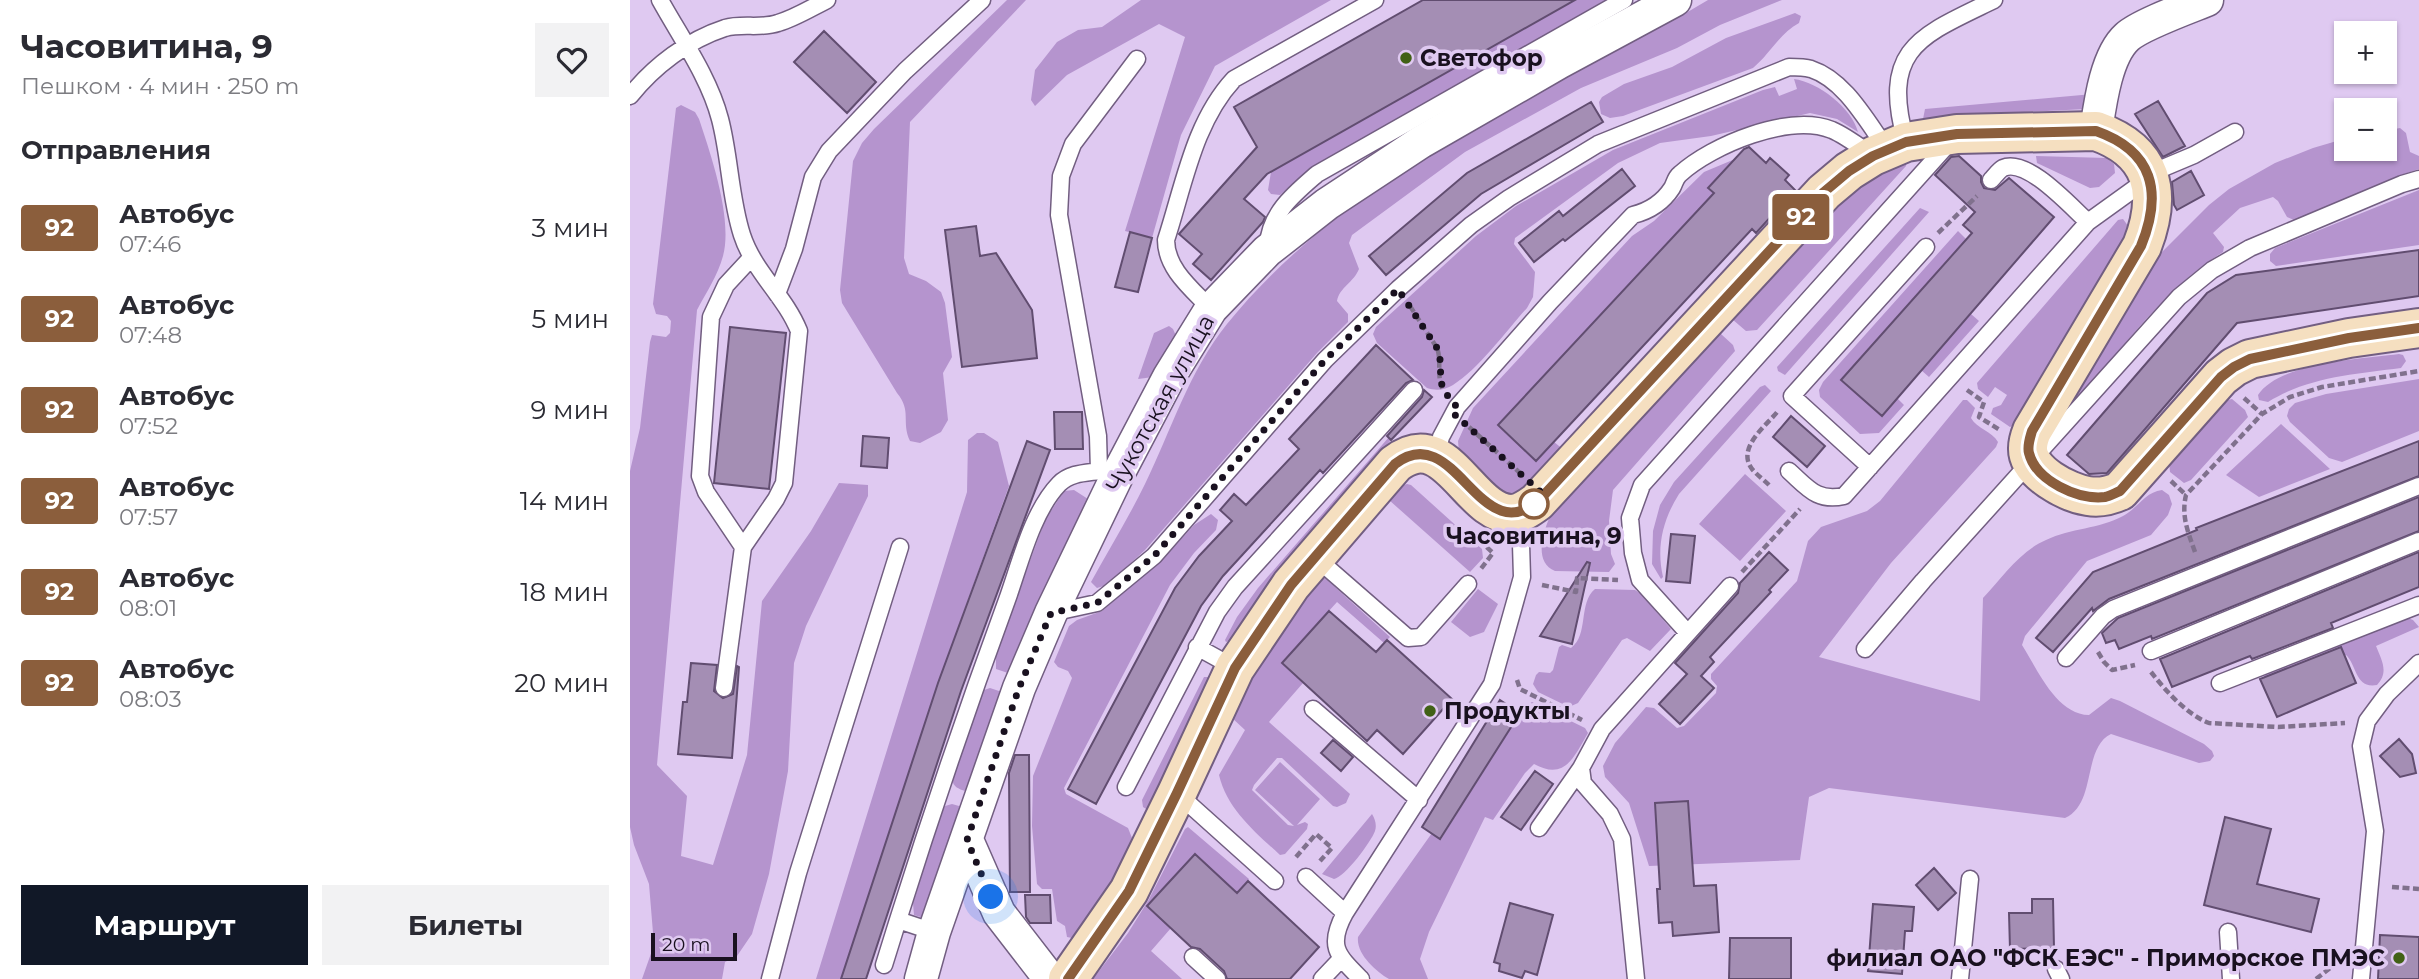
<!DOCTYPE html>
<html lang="ru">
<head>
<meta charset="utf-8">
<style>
	:root { --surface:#fff; --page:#f2f2f3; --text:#2b2b33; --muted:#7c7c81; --accent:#111827 }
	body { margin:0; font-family:Montserrat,sans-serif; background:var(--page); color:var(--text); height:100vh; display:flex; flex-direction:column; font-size:26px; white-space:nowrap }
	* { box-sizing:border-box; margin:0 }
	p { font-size:23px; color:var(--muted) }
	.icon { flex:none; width:38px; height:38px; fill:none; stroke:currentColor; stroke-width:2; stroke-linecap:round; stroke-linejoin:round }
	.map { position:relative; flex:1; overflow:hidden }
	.panel { display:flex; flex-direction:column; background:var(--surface); width:630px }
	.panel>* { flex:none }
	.badge { padding:0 14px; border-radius:5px; font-size:24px; line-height:46px }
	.controls { position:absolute; left:1704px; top:21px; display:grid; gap:14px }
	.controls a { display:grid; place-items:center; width:63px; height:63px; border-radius:0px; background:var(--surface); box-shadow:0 2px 5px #0004; font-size:35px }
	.scale { position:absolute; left:21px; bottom:18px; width:86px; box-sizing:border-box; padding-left:7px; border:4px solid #19111f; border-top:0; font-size:19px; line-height:24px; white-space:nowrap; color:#19111f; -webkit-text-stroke:5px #dfc9f1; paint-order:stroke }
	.you { position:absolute; width:35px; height:35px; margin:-18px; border:5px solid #fff; border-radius:50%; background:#1a73e8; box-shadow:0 0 0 10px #1a73e833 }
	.map>.badge { position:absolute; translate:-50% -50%; box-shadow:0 0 0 4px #fff }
	h2 { padding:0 21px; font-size:26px; line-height:63px }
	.round { display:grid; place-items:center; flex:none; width:74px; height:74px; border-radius:0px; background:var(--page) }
	.overview { display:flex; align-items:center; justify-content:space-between; height:119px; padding:0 21px }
	h1 { font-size:33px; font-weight:700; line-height:52px }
	.primary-button { display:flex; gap:14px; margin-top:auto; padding:14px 21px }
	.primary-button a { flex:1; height:80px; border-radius:0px; background:var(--accent); color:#fff; font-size:28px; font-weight:700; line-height:80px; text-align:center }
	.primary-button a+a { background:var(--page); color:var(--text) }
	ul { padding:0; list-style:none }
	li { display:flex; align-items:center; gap:21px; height:91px; padding:0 21px }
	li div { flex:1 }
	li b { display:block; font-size:26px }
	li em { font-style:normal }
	li .badge { min-width:77px; font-weight:700; text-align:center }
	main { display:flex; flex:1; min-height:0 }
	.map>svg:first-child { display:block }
	.green { fill:#b594ce }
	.building { fill:#a48eb4; stroke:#614d70; stroke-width:2 }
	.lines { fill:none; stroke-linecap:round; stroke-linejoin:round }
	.lane-casing { stroke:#725e81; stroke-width:19 }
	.street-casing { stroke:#725e81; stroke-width:35 }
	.secondary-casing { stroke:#725e81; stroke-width:42 }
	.path { stroke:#80718d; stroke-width:4.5; stroke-dasharray:7 3.5; stroke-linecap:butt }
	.lane { stroke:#fff; stroke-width:16 }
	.street { stroke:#fff; stroke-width:32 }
	.secondary { stroke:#f5dfc0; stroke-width:38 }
	.line-casing { stroke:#fff; stroke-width:16 }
	.line { stroke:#8b5e3c; stroke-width:10 }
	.walk { stroke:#19111f; stroke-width:7; stroke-dasharray:0 12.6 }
	.poi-dot { fill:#416116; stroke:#dfc9f1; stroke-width:2.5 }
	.stop-dot { fill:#fff; stroke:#8b5e3c; stroke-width:3.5 }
	.labels { text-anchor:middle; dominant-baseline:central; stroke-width:7; stroke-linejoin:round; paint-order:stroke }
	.poi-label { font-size:23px; font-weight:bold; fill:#19111f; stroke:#dfc9f1; text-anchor:start }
	.street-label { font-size:23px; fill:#19111f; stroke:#dfc9f1 }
	.stop-label { font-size:23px; font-weight:bold; fill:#19111f; stroke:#dfc9f1 }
</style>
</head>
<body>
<main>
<section class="panel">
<div class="overview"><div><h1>Часовитина, 9</h1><p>Пешком · 4 мин · 250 m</p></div><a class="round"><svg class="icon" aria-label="heart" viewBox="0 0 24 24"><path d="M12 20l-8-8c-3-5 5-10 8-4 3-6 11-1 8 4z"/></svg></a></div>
<h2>Отправления</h2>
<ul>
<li><span class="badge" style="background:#8b5e3c;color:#fff">92</span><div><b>Автобус</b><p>07:46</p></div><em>3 мин</em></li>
<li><span class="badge" style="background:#8b5e3c;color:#fff">92</span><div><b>Автобус</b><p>07:48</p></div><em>5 мин</em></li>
<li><span class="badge" style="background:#8b5e3c;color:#fff">92</span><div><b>Автобус</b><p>07:52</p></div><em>9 мин</em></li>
<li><span class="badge" style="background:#8b5e3c;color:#fff">92</span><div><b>Автобус</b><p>07:57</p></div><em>14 мин</em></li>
<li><span class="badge" style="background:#8b5e3c;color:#fff">92</span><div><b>Автобус</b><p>08:01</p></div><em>18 мин</em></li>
<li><span class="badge" style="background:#8b5e3c;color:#fff">92</span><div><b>Автобус</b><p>08:03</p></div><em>20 мин</em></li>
</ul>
<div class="primary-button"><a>Маршрут</a><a>Билеты</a></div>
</section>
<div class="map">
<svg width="1789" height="979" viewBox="0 0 1789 979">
	<rect width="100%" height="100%" fill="#dfc9f1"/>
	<!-- green -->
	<path class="green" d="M377,0H396L280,122L274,258L279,274L296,281L311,292L315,303L322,357L313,373L318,420L311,432L290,443L280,441C271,422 282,411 267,393L212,303L210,290L223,161L232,143L244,129Z
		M511,0H701L585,66L551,135L522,238L495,231L555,37L529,24L437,75L405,106L401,100L405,70L427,42L448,30L472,27Z
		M945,0H977L682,167L650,195L641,194L638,190L641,172Z
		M1078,0H1152L1090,25L1047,48L951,88L835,152L722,235L719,243L729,269C724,282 709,288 707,301L718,314V322L687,353L515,550L477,585L467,588L461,582C479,549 499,517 515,484C541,431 559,371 597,324C685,215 812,143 932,77C980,50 1031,29 1078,0Z
		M1165,13L1171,16L1169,23C1149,34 1140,54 1123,68L993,116L980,118L971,114L969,102L972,97L994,84L1042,67L1096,38Z
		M1164,79C1188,82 1222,108 1228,132L1207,119L1180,113L1081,136L1030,143L988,163L885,238L884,244L905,272L903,297L897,308C877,330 848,370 823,385C815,390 806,391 797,388L747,343L743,334L746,327L846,236L886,206L983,150L1133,90L1145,87L1149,96L1167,89Z
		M1463,94L1456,109L1334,115L1296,121L1293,119L1295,109Z
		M51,105L65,112L69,119C81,155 103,219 93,256C88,275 76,293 67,310L27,765L57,796L51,856L83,865L117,755L132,601L181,531L209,483L238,485V496L176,626L164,663L158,771L139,874L122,934L107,956L95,962L92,979H12L24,945L19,884L4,845L0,827V471L10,428L20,342L22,335L36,337L40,333L41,321L37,316L26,314L23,304L46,108Z
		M1770,128L1776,133L1780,152L1789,156V169L1768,176L1664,220L1657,217L1648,201L1643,197L1610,208L1583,233L1594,247L1593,252C1537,286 1493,348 1449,397L1445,398L1443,394L1522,262L1579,205L1599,189L1645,163L1683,148L1717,138V149H1755V131Z
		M1406,156L1477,158L1484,164L1485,173L1469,187L1460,188L1407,163Z
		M1277,158L1276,166L1127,330L1116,331L1102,319L1104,311L1203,202Z
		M1105,159L1078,188L1087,196L1076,201L868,425L906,461L924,442L934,450C923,462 896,495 879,494C867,494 839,462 829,453L828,441L843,408L1002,236L1024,221L1074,172Z
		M1789,190V245L1646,266L1640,261V254L1645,248Z
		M1290,208L1299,212L1155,375L1148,371L1147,367Z
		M1493,219L1501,230L1386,424L1380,427L1361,414L1363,408L1371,405L1377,395L1365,387L1358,397L1348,389L1347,383L1488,220Z
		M1328,231L1336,239L1211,380L1267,398L1274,405L1249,433L1230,434L1190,397L1189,390L1193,382Z
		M1341,314L1349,321L1299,377L1291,370Z
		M539,326L543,329L547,338L523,377L508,379L524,333Z
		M1083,334H1091L1103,345L1105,351L983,490L979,521L981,554L985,564L979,572L925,571C902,561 914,529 922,512Z
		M1769,354L1773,355L1776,361L1771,368C1725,374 1678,377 1638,402L1629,400L1628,395C1649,362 1733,359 1769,354Z
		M1789,379V431L1712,462L1699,458L1660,422L1657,416L1659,409L1665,403L1696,394Z
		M1135,385L1141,391L1049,494C1033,519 1026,547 1033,577L1031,579L1022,564L1023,531L1030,505L1044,482L1130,387Z
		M1602,399L1615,410L1618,417L1561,480L1554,483L1540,472L1539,462L1594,401Z
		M1333,400H1337L1345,408L1341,418C1347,429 1362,431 1368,442L1366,447L1261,563L1189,657L1350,701L1353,598C1372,578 1390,551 1416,540C1441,528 1469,529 1493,516C1508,508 1515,492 1532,490L1539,495L1542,504L1538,515L1521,535L1457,561L1395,636L1392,645C1408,670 1426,714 1459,715L1481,698L1490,701L1574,744L1582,751L1584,756L1580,761L1569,763L1481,734C1452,748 1467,804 1435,818L1199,788L1179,797L1170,860L1019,866L999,803L975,777L973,766L985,743L1016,707L1024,708L1047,728L1054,726L1086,693L1087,686L1081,679V674L1167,581L1178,541L1191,527L1237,511L1250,501Z
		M1651,424L1700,469L1629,497L1596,475Z
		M347,433H354L368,442L379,486L308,683L211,979H186L337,492L338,440Z
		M759,437L761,440L645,575L601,640L596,642L595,640L607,617L628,588Z
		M1115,474L1156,511L1110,561L1069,524Z
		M777,484L781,485L852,549L853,558L840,572L759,500L771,486Z
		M444,490L458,499L461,506L381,674L366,669V653L415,520L434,491Z
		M581,514L588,520L586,530L564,553L540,585L434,788L436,794L498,828L502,838C491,862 464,924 442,938L437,937L435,926L427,921L422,889H412L407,884L402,826L403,776L442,678L438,671L428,667L424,662L439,626L447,620L472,611L534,558L564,525Z
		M695,578L760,637L754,643L707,602L652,663L673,683L639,722L720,794L716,803L707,807L703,806L652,758H647L624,785L622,790L658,825L664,826L625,790L650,762L690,799L667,825L675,822L678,824L677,829L655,854L650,855C625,832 597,809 589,775L615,730L601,717C622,670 654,616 690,579Z
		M848,589L868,604L854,632L840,637L821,622Z
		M965,589L1005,590L1011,594L1041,629L1020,651L997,638L992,640L948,703L939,707L908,692L903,684L906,675L909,672L920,673L923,670L929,647L932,645L941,648C959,635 948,603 965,589Z
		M1778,618L1783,620L1789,627L1746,646C1752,661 1759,672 1747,685C1725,689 1727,665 1716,655L1647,683L1633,679L1636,673Z
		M574,677H578L580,681L521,812L513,807L512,800Z
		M360,688L375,693L339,792C329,789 322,788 322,776L350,696L354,690Z
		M902,702L955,728L958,733C944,757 935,781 904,764L895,773L863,820L855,817L799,932L790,959L798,979H759C746,971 726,954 728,937L802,833L811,839L894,707Z
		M322,804L336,808L294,918L284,915L283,903L311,813L315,806Z
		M742,814C745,819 747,825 745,831C741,842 715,877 704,879L692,874Z
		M558,827L619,879L607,893L565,854L517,906L541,928L521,951L552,979H463L498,933L518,901L555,829Z"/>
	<!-- building -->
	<path class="building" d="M793,0H945L637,174L614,199L635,217L633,222L581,280L563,264L572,254L549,234L627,147L604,107Z
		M194,31L246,82L217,113L164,62Z
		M1528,101L1555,146L1533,157L1505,114Z
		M961,102L973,122L851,194L756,275L739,256L837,173Z
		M1119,147L1136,163L1140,158L1159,175L1155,180L1165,190L1126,233L1122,229L906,461L868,425L1084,193L1078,188L1114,149Z
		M1329,156L1351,176V182L1354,188L1365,190L1379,178L1424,217L1252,416L1211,380L1342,233L1333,225L1345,212L1305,175L1321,157Z
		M992,169L1005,186L935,241L933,239L904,262L889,243L929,211L933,216Z
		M1561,171L1574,195L1547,210L1544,205L1542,182Z
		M346,226L350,256L366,253L402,310L407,358L332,367L315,230Z
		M500,232L522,238L508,292L485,287Z
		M1789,250V296L1607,323L1477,473L1459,474L1437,455L1577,293L1606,275Z
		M100,327L156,333L139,489L84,483Z
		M746,345L783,380L776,383L693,473L690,470L593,576L571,606L466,804L438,789L545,588L569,556L602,521L590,510L604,494L616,505L669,449L659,439Z
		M794,390L802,397L761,440L757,436L792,397Z
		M424,412H452L453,449H425Z
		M1161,416L1195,446L1177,467L1143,437Z
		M233,436L259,438L257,468L231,466Z
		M397,441L420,450L331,691L236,979H211L308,683Z
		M1789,441V476L1479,599L1463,611L1462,608L1423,652L1406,638L1463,572L1567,530L1566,528Z
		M1789,497V531L1522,639L1521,636L1489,649L1485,640L1476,643L1472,633L1488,618Z
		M1041,534L1065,536L1060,583L1036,581Z
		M1139,552L1158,570L1139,590L1141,592L1080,657L1084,662L1071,676L1084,688L1050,724L1029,704L1057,674L1045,663L1108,593L1110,583Z
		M1789,552V587L1701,623L1703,628L1622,659L1620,656L1542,687L1530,659Z
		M957,562L960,563L942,644L910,636Z
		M699,611L746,652L757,640L822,699L773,754L747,730L737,741L652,663Z
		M1711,647L1726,683L1647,717L1630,679Z
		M61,663L87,665L84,691L93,698L103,694L107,666L109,667L102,758L48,754L53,702H57Z
		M870,700L890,713L810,839L792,827Z
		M1769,739L1782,754L1786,773L1770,777L1750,756Z
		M703,740L723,757L711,771L691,753Z
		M385,755H399L400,892H380L379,773Z
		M905,771L923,784L891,830L871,817Z
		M1058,801L1064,886L1086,885L1089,932L1043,936L1042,922L1029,923L1027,889H1030L1025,803Z
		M1595,817L1641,829L1627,884L1689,899L1681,932L1574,905Z
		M565,854L607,893L618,881L689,947L660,979H597L594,971L570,949L561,947L517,906Z
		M1304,868L1326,893L1308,910L1286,885Z
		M395,895H420L421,923H400L396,917Z
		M1402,899H1423L1424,948L1380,949L1379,913H1402Z
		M880,903L923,915L907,975L895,971L892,978L869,971L870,964L864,962Z
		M1243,904L1284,907L1282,931H1275L1272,974L1238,971Z
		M1750,935L1789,937V979H1748Z
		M1100,938H1161V979H1099Z"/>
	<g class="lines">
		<defs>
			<path id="lane" d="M30,0C51,38 79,77 90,119C100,157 100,198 112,235C124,272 155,296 169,331L154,483L146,499L113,547L94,688
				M0,96C24,66 58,40 95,28C112,23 131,29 148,23C165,18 181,8 197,0
				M1276,142C1250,48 1290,36 1364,0
				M1361,180C1364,177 1369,170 1373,168C1397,157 1441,207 1458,222
				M638,245C640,213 664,194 687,174L994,0
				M147,294L164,249L183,177L199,151L275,71L352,0
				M581,309C562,289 536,269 536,240C554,185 564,122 604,79L745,0
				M806,456L811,437L827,407L920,302L1003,215C1019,211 1033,202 1042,188C1045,183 1045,178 1050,174C1082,145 1159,113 1202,130C1216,136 1230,147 1243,156
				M1240,467L1162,396L1296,247
				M1159,471C1178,488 1187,502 1214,496L1458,222L1533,168L1564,155L1605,132
				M113,547L76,492L70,476L81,317L96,285L121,258
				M685,557L778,638L791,637L838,584
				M421,613L467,603L524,556L695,360L768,289L841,225L879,198L968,144L1159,67C1166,67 1174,67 1181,69C1215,80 1237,122 1257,149
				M1057,632L1010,580L1003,553L1000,518L1012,485L1321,141
				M567,647L605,668
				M1235,649L1293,581L1549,297L1582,270L1620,248L1772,184L1789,179
				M1521,651L1789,541
				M1436,658L1473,616L1483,609L1789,486
				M1590,683L1789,605
				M683,709L789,800
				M496,787L587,612L605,587L784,390
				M548,794L645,881
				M909,828L951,768
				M676,877L715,913
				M304,932L268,920C302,812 338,706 377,600C390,564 402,512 429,484C440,473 455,473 469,471L468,436L429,215L431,176L443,144L507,59
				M1598,932L1601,979
				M563,957L587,979
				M254,965L268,920
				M1426,969L1431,979
				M140,979L168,873L270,547
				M692,979L711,959
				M731,979C707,955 697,946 715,913L862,684L892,577L891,544L883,514
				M1006,979L992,839L980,814L953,783L951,768L972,729L1100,586
				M1330,979L1340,879
				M1731,979L1745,831L1731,746L1737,721L1757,694L1789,663"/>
			<path id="street" d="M1466,131C1470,104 1476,56 1497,37C1510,25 1557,8 1577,0
				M337,840L369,913L420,979
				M291,979L304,932L389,688L421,613L487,476L539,377L581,309L637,251L697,204L791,142L930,62L1045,0"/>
			<path id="secondary" d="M438,979L499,891L547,793L605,668L661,585L765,464C817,423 839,516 883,514C892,513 900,507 907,502L1194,192L1219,171L1243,156L1276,142L1327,134L1466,131C1523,151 1533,192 1512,246L1402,431C1400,436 1398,442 1398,448C1397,472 1438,493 1458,496C1470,498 1479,496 1490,491L1591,377L1604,367L1620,359L1719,338L1789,328"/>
		</defs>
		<!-- lane casing -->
		<use href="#lane" class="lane-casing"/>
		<!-- street casing -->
		<use href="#street" class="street-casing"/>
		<!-- secondary casing -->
		<use href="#secondary" class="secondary-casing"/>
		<!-- path -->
		<path class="path" d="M1308,233L1347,196
			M780,306L807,348C812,361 806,376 813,390
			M1337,390L1354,402L1349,417L1370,430
			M1614,398L1632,414
			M839,427L890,473
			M1541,481L1556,495
			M1139,485C1134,480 1127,475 1122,469C1106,448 1136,426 1148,411
			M849,540L863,553L850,570
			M1565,552C1558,532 1551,516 1556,495L1632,414L1660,397L1692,387L1789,371
			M1112,572L1170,509
			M912,585L946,592L947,578L988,580
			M1468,652L1474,662L1482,670L1505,665
			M1521,672C1536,691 1556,714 1579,723L1648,727L1715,723
			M887,680L890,689L952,720
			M666,857L686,834L702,848L690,861
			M1762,887L1789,889
			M1686,979L1708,962"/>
		<!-- lane -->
		<use href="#lane" class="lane"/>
		<!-- street -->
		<use href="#street" class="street"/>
		<!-- secondary -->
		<use href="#secondary" class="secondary"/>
	</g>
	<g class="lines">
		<defs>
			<path id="line" d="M438,979L499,891L547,793L605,668L661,585L765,464C827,416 851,561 914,495L1194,192L1219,171L1243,156L1276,142L1327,134L1466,131C1523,151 1533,192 1511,246L1402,431C1400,438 1397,446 1399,453C1406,481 1448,500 1475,497C1480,496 1485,493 1490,491L1591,377L1604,367L1620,359L1719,338L1789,328"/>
		</defs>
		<!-- line casing -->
		<use href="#line" class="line-casing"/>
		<!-- line -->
		<use href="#line" class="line"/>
		<!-- walk -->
		<path class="walk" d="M361,897L337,840L389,688L421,613L467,603L524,556L695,360L768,289L807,348C817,376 800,378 827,407L823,413L914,495L904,504"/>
	</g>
	<!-- markers -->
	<g class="poi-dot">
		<circle cx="776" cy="58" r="7"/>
		<circle cx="800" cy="711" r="7"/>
		<circle cx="1769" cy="958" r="7"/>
	</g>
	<circle class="stop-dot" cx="904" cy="504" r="14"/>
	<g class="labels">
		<!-- poi labels -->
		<g class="poi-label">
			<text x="790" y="58">Светофор</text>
			<text x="814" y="711">Продукты</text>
			<text x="1755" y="958" text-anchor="end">филиал ОАО "ФСК ЕЭС" - Приморское ПМЭС</text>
		</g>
		<!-- street labels -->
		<g class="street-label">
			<text transform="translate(530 403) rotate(-61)">Чукотская улица</text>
		</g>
		<!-- stop labels -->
		<g class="stop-label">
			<text x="904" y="536">Часовитина, 9</text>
		</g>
	</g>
</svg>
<div class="controls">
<a>+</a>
<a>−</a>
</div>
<div class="scale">20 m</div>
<div class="you" style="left:361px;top:897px"></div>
<b class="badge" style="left:1171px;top:217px;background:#8b5e3c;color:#fff">92</b>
</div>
</main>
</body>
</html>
